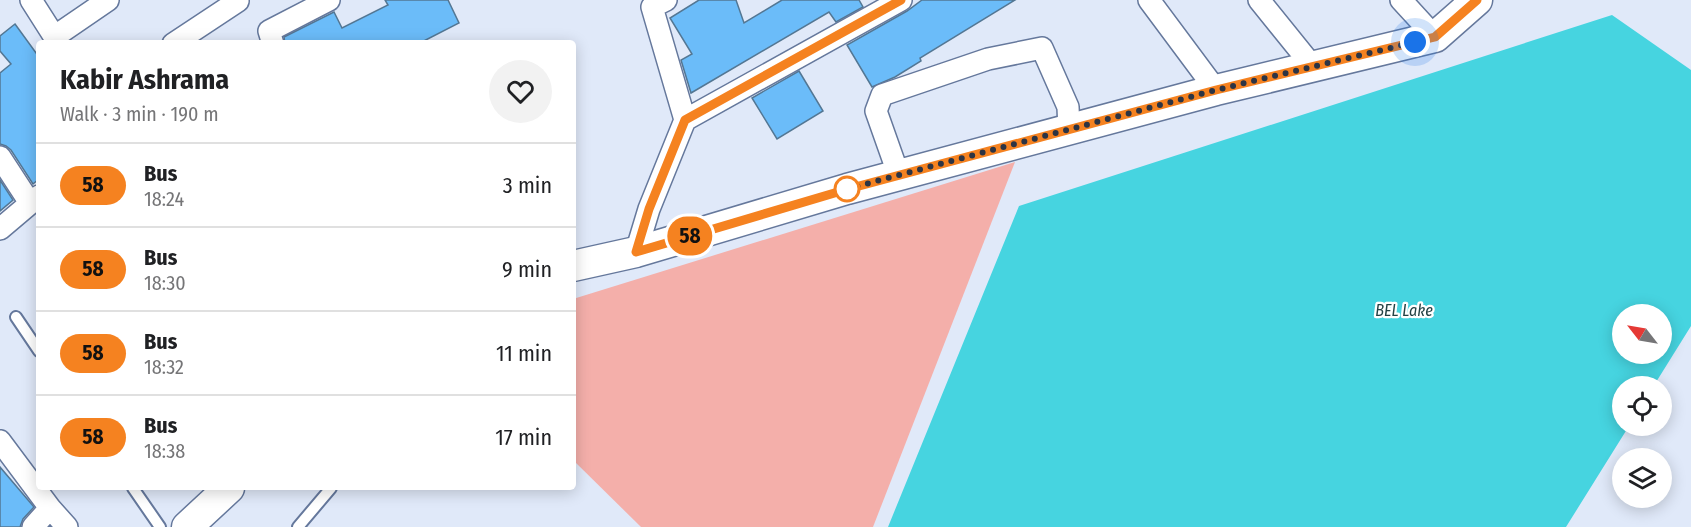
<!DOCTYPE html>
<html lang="en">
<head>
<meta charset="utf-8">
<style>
	:root { --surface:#fff; --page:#f2f2f2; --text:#202124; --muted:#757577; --line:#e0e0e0 }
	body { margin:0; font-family:"Fira Sans Condensed",sans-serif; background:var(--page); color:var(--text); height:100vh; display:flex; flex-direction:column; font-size:22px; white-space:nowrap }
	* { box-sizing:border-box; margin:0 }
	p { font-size:20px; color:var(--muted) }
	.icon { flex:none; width:33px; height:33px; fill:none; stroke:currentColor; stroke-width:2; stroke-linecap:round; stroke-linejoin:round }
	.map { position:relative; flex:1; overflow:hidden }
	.sheet { position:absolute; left:36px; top:40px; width:540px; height:450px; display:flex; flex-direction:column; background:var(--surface); border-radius:6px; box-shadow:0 3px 15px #0003 }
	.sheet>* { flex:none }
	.badge { padding:0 12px; border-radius:20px; font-size:21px; line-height:39px }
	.needle { width:39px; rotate:301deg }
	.fabs { position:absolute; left:1612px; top:304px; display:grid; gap:12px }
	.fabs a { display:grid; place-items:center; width:60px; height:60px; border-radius:50%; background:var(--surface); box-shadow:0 3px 15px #0003; font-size:30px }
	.you { position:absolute; width:30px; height:30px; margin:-15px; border:4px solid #fff; border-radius:50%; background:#1a73e8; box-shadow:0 0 0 9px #1a73e833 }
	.map>.badge { position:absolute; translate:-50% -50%; box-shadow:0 0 0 3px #fff }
	.round { display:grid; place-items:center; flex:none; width:63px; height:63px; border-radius:32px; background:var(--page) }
	.overview { display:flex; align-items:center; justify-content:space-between; height:102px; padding:0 24px }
	h1 { font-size:28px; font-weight:700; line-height:45px }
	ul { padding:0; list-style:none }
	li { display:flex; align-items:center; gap:18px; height:84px; padding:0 24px; border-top:2px solid var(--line) }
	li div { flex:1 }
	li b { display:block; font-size:22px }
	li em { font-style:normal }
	li .badge { min-width:66px; font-weight:700; text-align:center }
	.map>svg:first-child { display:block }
	.green { fill:#f4afaa }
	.water { fill:#46d4e0; fill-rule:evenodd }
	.building { fill:#6bbcf9; stroke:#537794; stroke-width:1.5 }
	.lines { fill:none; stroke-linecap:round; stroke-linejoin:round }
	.lane-casing { stroke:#65789c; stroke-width:14 }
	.street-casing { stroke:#65789c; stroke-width:24 }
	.secondary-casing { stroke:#65789c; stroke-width:33 }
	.lane { stroke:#fff; stroke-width:10 }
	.street { stroke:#fff; stroke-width:21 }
	.secondary { stroke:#fff; stroke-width:30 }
	.line-casing { stroke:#fff; stroke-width:14 }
	.line { stroke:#f58220; stroke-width:9 }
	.walk { stroke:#2c3444; stroke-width:6; stroke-dasharray:0 10.8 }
	.stop-dot { fill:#fff; stroke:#f58220; stroke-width:3 }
	.labels { text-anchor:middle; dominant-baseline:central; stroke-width:4.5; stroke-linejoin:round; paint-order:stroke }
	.water-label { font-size:16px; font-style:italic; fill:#234144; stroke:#fff }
</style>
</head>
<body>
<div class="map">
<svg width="1691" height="527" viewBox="0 0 1691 527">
	<rect width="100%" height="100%" fill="#e0e9f9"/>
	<!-- green -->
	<path class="green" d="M1015,162L873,527H641L573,460V299Z"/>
	<!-- water -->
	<path class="water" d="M1612,15L1691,70V326L1653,387H1623V426H1629L1566,527H888L1019,206ZM1623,315H1662V354H1623Z"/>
	<!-- building -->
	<path class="building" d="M385,0H448L459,23L418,44H285L284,37L334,12L342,28L388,5Z
		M699,0H736L744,23L782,0H859L863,7L836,22L829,12L691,93L681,60L692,54L670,18Z
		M922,0H1015L920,58L921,61L895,77L872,87L847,45L907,11Z
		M15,24L39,57V179L33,184L11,150L6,146L0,144V73L11,64L0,51V36Z
		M799,71L823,111L777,139L752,98Z
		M0,180L13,200L0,211Z
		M0,467L34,507L23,519L20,527H0Z"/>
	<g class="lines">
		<defs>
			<path id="lane" d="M16,317L39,351
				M133,488L160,527
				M298,527L331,488"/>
			<path id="street" d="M31,0L59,44
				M1149,0L1216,90
				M1259,0L1314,68
				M1401,0L1435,37
				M54,37L108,0
				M173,44L238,1
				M273,44L269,31L329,0
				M685,120L901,0
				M0,157L30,203
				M899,176L876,111L882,95L988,59L1042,48L1068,107L1069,130
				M0,229L39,196
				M636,252L649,209L685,120L652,7L666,0
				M0,441L50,508L33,527
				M50,508L67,527"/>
			<path id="secondary" d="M573,266L636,252L847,189L1216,90L1435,37L1477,0
				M187,527L229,488"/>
		</defs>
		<!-- lane casing -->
		<use href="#lane" class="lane-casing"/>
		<!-- street casing -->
		<use href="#street" class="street-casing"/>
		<!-- secondary casing -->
		<use href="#secondary" class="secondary-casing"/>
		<!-- lane -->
		<use href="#lane" class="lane"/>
		<!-- street -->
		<use href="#street" class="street"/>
		<!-- secondary -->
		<use href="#secondary" class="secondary"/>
	</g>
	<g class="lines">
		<defs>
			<path id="line" d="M901,0L685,120L649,209L636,252L848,189L1216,90L1435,37L1477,0"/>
		</defs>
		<!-- line casing -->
		<use href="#line" class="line-casing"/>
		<!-- line -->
		<use href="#line" class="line"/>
		<!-- walk -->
		<path class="walk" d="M847,189L1216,90L1415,42"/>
	</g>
	<!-- markers -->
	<circle class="stop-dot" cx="847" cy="189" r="12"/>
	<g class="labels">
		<!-- water labels -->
		<g class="water-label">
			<text x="1404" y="310">BEL Lake</text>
		</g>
	</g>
</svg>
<div class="fabs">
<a><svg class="needle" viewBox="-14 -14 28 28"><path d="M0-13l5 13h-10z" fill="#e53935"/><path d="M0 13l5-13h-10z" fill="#757577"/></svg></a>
<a><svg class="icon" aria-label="locate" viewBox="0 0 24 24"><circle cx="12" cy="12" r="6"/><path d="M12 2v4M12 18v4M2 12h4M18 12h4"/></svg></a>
<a><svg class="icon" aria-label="layers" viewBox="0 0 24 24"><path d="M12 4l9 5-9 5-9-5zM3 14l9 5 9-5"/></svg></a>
</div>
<div class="you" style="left:1415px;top:42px"></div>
<b class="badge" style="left:690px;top:236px;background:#f58220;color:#111">58</b>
<section class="sheet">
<div class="overview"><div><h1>Kabir Ashrama</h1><p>Walk · 3 min · 190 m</p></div><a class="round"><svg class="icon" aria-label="heart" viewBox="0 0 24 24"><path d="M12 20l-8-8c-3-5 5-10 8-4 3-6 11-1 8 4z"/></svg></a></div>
<ul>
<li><span class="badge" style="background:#f58220;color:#111">58</span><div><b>Bus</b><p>18:24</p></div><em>3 min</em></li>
<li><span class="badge" style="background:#f58220;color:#111">58</span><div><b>Bus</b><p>18:30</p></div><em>9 min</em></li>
<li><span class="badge" style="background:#f58220;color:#111">58</span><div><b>Bus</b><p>18:32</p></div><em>11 min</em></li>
<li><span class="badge" style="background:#f58220;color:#111">58</span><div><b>Bus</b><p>18:38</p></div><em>17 min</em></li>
</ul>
</section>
</div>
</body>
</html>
